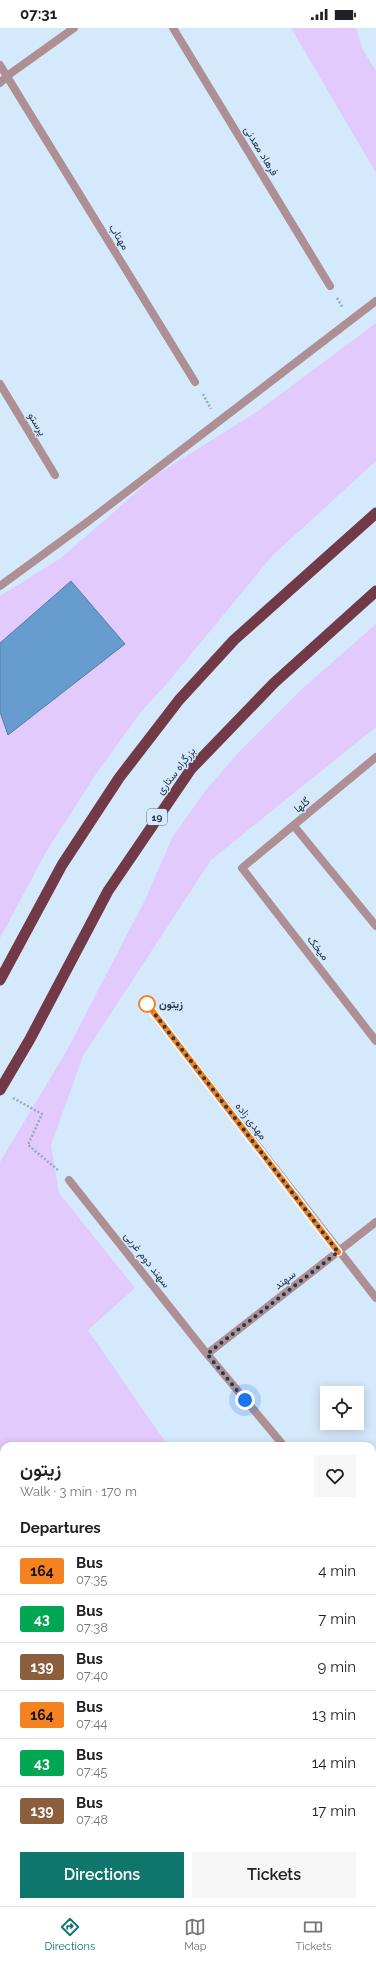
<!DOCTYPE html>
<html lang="en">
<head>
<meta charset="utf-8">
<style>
	:root { --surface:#fff; --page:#f6f6f6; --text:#202124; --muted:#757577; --line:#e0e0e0; --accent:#0f766e }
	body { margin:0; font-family:Raleway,Vazirmatn,sans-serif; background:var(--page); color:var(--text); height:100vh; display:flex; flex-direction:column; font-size:15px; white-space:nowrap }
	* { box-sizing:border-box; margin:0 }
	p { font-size:13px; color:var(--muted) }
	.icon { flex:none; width:22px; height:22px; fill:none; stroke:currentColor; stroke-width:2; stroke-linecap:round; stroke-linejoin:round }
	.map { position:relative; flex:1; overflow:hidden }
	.details { position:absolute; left:0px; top:1414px; width:376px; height:464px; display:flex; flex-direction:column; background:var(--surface); border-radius:12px 12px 0 0; box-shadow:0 2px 10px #0003 }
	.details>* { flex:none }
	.badge { padding:0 8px; border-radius:3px; font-size:14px; line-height:26px }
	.tools { position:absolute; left:320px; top:1358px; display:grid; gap:8px }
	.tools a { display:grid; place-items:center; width:44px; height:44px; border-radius:0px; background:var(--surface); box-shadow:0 2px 10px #0003; font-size:20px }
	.you { position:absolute; width:20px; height:20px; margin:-10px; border:3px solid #fff; border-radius:50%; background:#1a73e8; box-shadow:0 0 0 6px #1a73e833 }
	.map>.badge { position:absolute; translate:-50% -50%; box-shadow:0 0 0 2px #fff }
	h2 { padding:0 20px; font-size:15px; line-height:36px }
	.round { display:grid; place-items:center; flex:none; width:42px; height:42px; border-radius:0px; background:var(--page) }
	.head { display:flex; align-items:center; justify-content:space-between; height:68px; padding:0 20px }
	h1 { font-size:19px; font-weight:600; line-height:30px }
	.primary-button { display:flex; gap:8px; margin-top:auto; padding:8px 20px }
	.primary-button a { flex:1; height:46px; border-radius:0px; background:var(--accent); color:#fff; font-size:16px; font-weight:600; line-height:46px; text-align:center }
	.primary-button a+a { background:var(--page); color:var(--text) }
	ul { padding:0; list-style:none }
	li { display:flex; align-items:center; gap:12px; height:48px; padding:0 20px; border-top:1px solid var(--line) }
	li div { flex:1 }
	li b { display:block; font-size:15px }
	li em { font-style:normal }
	li .badge { min-width:44px; font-weight:700; text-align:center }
	.status { display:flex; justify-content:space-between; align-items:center; height:28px; padding:0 20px; background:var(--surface); direction:ltr }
	.status svg { height:11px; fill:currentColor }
	.tabs { display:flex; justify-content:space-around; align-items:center; height:56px; border-top:1px solid var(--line); background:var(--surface); font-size:11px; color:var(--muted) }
	.tabs a { display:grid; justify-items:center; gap:2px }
	.tabs .selected { color:var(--accent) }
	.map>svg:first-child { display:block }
	.green { fill:#e2cafc }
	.water { fill:#669cce; stroke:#527ea7 }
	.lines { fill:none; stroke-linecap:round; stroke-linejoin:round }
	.path { stroke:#96aabd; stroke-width:2.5; stroke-dasharray:2 2; stroke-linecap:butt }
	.service { stroke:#ae8f94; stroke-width:8 }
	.minor { stroke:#ae8f94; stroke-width:8 }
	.secondary { stroke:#91656d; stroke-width:8 }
	.trunk { stroke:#713a46; stroke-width:11 }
	.line-casing { stroke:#fff; stroke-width:9 }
	.line { stroke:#f58220; stroke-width:6 }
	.walk { stroke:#25394c; stroke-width:4; stroke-dasharray:0 7.2 }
	.stop-dot { fill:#fff; stroke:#f58220; stroke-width:2 }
	.labels { text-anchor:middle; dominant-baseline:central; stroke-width:3; stroke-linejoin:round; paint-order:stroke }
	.shield { fill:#d5e9fc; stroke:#5a6e81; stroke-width:1 }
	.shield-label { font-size:10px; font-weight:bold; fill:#25394c }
	.street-label { font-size:11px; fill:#25394c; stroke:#d5e9fc }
	.stop-label { font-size:11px; font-weight:bold; fill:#25394c; stroke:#d5e9fc; text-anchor:start }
</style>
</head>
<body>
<div class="status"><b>07:31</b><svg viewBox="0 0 49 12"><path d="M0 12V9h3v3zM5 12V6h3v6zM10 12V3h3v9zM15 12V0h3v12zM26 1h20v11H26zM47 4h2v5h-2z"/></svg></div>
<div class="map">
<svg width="376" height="1878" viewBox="0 0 376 1878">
	<rect width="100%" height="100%" fill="#d5e9fc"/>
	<!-- green -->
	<path class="green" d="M291,0H356L363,22L376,43V145Z
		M376,295V433L272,528L168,654L141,684L98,743L46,824L0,910V568L61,530L156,447L258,383Z
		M376,596V699L211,832L83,1028L51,1117L59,1165L135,1260L88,1302L168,1418H4V1453L0,1451V1134L66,1024L145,872L173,808L206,762L240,723L302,661Z"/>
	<!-- water -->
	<path class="water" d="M71,553L125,616L8,707L0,684V615Z"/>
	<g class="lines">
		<!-- path -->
		<path class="path" d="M337,270L343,280
			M203,366L211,381
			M13,1070L42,1086L28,1117L58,1142"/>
		<!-- service -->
		<path class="service" d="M112,1878L115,1874"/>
		<!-- minor -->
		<path class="minor" d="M173,0L330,258
			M0,37L195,354
			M0,55L7,48L74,0
			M0,356L55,447
			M0,558L86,495L376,273
			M376,729L242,840L376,1013
			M294,798L376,898
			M147,976L376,1270
			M69,1152L207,1326L284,1418
			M207,1326L376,1194
			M372,1540L376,1545
			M0,1582H4
			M0,1692L4,1683
			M353,1874L356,1878"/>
		<!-- secondary -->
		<path class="secondary" d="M0,1529L4,1532
			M0,1566L4,1568
			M372,1699L376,1701
			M372,1729L376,1731"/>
		<!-- trunk -->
		<path class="trunk" d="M0,952L62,837L119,750L179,672L234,612L376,485
			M0,1062L30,1011L108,863L191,741L274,655L376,563
			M0,1478L4,1481"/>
	</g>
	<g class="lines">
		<defs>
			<path id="line" d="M147,976L338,1224"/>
		</defs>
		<!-- line casing -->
		<use href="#line" class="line-casing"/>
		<!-- line -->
		<use href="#line" class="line"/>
		<!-- walk -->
		<path class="walk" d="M147,976L338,1224L207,1326L245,1372"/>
	</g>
	<!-- markers -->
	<circle class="stop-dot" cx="147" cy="976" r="8"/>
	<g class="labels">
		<!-- shield labels -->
		<rect class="shield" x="147" y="781" width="20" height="16" rx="3"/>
		<g class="shield-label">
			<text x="157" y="789">19</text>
		</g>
		<!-- street labels -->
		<g class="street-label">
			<text transform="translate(261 123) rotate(59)">فرهاد معدنی</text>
			<text transform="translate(119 209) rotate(58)">مهتاب</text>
			<text transform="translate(37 396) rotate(59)">پرستو</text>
			<text transform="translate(176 743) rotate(-52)">بزرگراه ستاری</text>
			<text transform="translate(302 777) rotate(-40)">گلها</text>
			<text transform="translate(318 920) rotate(52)">میخک</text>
			<text transform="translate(251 1093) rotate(52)">مهدی زاده</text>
			<text transform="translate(147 1232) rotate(52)">سهند دوم غربی</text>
			<text transform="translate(285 1252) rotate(-38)">سهند</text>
		</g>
		<!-- stop labels -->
		<g class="stop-label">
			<text x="159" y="976">زیتون</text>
		</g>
	</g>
</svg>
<div class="tools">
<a><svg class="icon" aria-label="locate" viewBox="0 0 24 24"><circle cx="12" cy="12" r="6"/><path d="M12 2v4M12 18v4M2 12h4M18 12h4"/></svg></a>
</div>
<div class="you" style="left:245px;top:1372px"></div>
<section class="details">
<div class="head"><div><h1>زیتون</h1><p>Walk · 3 min · 170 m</p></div><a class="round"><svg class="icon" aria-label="heart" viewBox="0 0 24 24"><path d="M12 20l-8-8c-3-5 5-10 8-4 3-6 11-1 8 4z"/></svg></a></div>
<h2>Departures</h2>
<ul>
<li><span class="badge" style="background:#f58220;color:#111">164</span><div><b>Bus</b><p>07:35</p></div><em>4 min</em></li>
<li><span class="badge" style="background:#00a651;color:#fff">43</span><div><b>Bus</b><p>07:38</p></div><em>7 min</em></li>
<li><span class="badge" style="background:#8b5e3c;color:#fff">139</span><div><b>Bus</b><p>07:40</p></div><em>9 min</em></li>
<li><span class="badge" style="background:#f58220;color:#111">164</span><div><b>Bus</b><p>07:44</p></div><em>13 min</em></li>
<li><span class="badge" style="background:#00a651;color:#fff">43</span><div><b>Bus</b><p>07:45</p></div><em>14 min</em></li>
<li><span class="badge" style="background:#8b5e3c;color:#fff">139</span><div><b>Bus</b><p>07:48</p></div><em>17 min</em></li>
</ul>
<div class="primary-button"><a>Directions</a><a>Tickets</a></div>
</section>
</div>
<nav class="tabs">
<a class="selected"><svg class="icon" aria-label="directions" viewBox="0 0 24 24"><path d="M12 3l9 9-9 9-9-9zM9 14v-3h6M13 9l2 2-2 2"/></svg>Directions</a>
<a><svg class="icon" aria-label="map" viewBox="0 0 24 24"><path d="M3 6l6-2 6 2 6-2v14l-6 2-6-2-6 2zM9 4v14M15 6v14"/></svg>Map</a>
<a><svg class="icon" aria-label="tickets" viewBox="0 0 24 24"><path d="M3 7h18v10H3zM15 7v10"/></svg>Tickets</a>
</nav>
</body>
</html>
